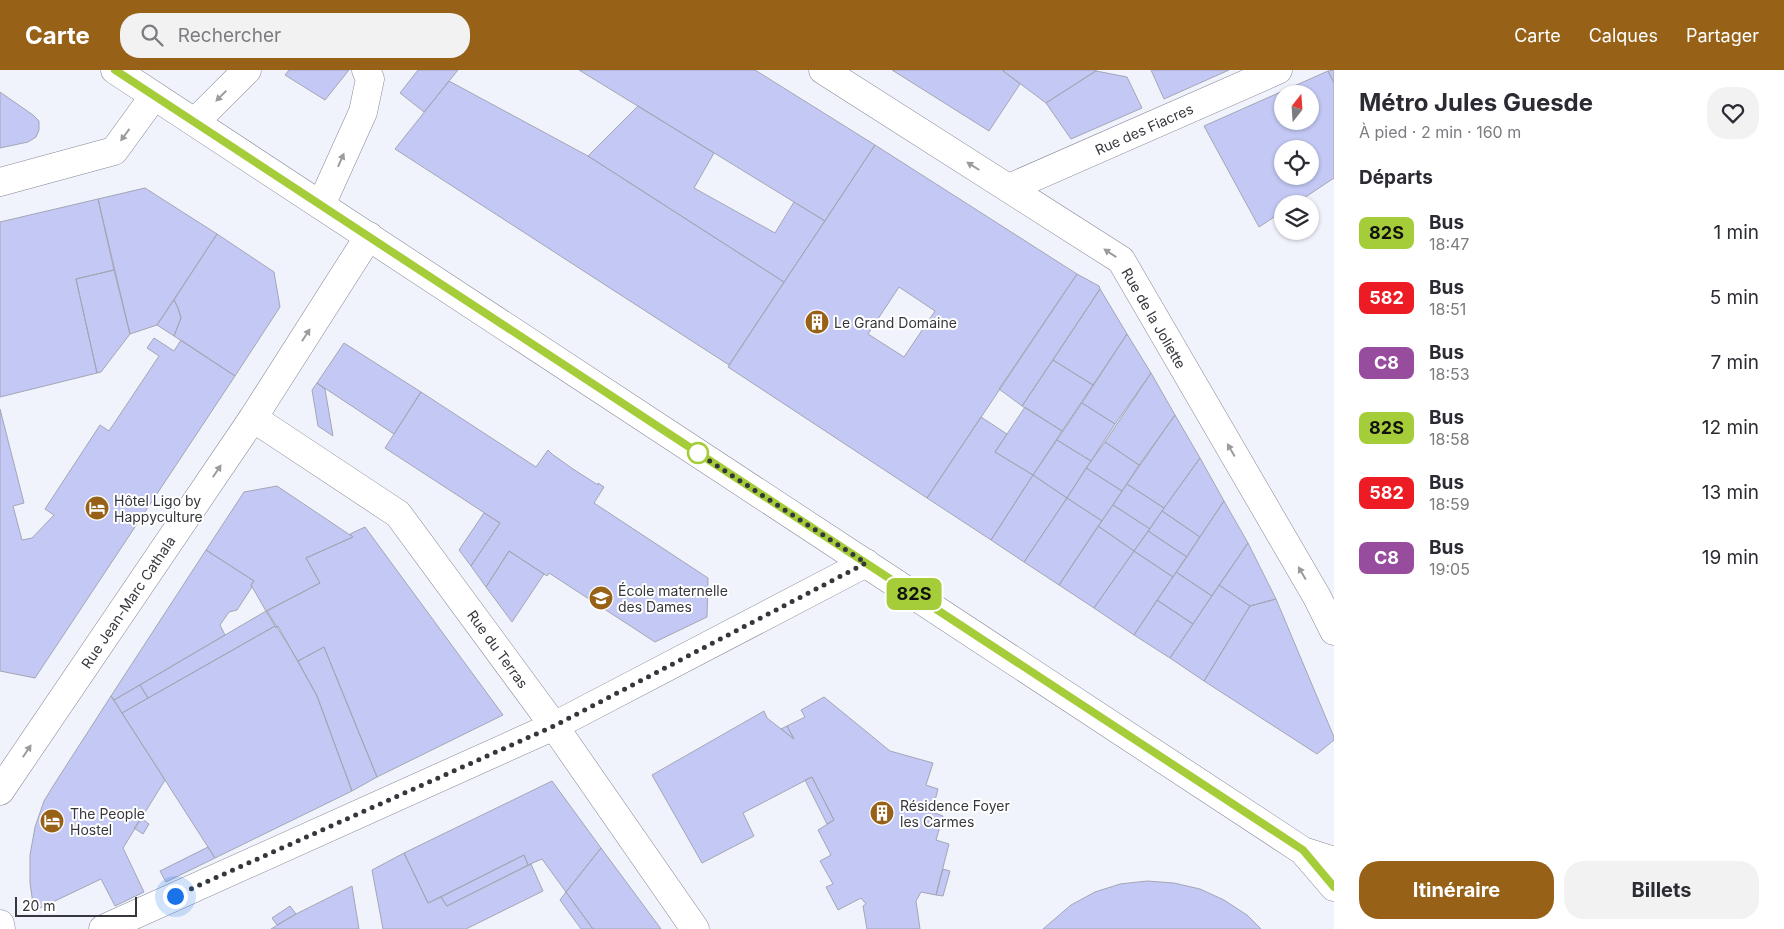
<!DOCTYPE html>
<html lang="fr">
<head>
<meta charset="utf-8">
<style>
	:root { --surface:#fff; --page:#f2f2f3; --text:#2b2b33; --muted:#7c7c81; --accent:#976218 }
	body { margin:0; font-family:Inter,sans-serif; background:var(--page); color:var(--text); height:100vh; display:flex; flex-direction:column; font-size:19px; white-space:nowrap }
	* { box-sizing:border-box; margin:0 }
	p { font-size:16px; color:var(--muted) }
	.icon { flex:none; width:28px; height:28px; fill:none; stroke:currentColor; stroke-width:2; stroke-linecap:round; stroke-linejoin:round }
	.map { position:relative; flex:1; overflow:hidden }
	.drawer { display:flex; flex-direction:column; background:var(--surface); width:450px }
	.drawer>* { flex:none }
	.badge { padding:0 10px; border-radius:8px; font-size:18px; line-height:32px }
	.needle { width:32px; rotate:17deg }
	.tools { position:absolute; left:1274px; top:15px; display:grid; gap:10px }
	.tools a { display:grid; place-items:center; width:45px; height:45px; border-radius:50%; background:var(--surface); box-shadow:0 1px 4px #0004; font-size:25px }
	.scale { position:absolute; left:15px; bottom:12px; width:122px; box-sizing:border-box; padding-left:5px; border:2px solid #36373d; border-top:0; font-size:14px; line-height:18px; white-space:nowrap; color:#36373d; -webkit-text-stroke:4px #fff; paint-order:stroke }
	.you { position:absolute; width:25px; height:25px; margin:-12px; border:4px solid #fff; border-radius:50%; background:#1a73e8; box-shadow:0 0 0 8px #1a73e833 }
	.map>.badge { position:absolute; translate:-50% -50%; box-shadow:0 0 0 2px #fff }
	h2 { padding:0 25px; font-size:19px; line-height:45px }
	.round { display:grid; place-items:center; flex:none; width:52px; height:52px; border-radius:20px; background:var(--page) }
	.overview { display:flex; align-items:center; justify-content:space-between; height:85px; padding:0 25px }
	h1 { font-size:24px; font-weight:700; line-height:38px }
	.button { display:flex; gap:10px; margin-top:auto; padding:10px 25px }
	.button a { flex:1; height:58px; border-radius:20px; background:var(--accent); color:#fff; font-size:20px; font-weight:700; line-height:58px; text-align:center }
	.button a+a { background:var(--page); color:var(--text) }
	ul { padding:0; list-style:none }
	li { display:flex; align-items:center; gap:15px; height:65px; padding:0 25px }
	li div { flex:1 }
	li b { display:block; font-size:19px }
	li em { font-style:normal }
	li .badge { min-width:55px; font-weight:700; text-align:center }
	header { display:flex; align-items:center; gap:30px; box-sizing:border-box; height:70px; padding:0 25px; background:var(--accent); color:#fff }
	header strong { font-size:24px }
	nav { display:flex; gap:28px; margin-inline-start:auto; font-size:18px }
	.search { width:350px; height:45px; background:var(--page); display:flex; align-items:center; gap:12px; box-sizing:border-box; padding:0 18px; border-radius:20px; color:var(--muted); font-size:19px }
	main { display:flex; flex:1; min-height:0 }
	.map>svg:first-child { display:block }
	.building { fill:#c3c8f4; stroke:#a4a6b5; fill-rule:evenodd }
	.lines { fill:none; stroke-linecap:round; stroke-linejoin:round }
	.minor-casing { stroke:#848695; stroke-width:29 }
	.major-casing { stroke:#848695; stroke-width:29 }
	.minor { stroke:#fff; stroke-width:28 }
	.major { stroke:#fff; stroke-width:28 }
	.oneway { fill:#9a9b9e }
	.line-casing { stroke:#fff; stroke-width:11 }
	.line { stroke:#a5cd39; stroke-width:8 }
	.walk { stroke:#36373d; stroke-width:5; stroke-dasharray:0 9 }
	.stop-dot { fill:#fff; stroke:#a5cd39; stroke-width:2.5 }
	.labels { text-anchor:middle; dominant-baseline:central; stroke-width:4; stroke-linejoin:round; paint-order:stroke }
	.street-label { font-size:14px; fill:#36373d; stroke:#fff }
	.poi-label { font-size:14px; fill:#36373d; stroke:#fff; text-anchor:start }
</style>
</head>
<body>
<header>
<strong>Carte</strong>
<div class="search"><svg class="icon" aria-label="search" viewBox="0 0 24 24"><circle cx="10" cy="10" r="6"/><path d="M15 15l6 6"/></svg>Rechercher</div>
<nav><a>Carte</a><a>Calques</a><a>Partager</a></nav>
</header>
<main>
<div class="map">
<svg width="1334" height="859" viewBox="0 0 1334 859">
	<rect width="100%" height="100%" fill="#f1f3fc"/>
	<!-- building -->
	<path class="building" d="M289,0H349L325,30L285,5Z
		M418,0H458L424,42L400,23Z
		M579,0H755L875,75L825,151Z
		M892,0H1002L1020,14L989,61Z
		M1002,0H1097L1046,33Z
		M1151,0H1229L1164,29Z
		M1334,0V13L1328,1Z
		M1096,1L1127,7L1142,38L1071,69L1046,33Z
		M1328,1L1334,13V108L1295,134H1282V142L1259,157L1204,56ZM1282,24H1310V51H1282ZM1282,79H1310V106H1282Z
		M449,11L588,86L784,212L729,295L395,79Z
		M0,22L33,45L39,51V60L36,67L28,72L0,78Z
		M638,36L714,83L694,118L775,163L794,132L825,151L784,212L588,86Z
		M875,75L1077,204L927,428L728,297ZM899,217L935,241L904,287L868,264Z
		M145,118L217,164L157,255L130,264L98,129Z
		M98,129L114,200L76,209L97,303L0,327V152Z
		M217,164L274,202L280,237L235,306L174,266L181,248L178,238L174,230Z
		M114,200L130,264L101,302L97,303L76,209Z
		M1077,204L1099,216L1100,219L1022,336L999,319Z
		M1100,219L1127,264L1093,315L1053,290Z
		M174,230L178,238L181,248L174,266L157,255Z
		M1127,264L1151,303L1115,354L1082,333Z
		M154,268L174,281L181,270L235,306L35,608L0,601V339L24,433L13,436L22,470L32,468L54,445L45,439L100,355L109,361L159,286L147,278Z
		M344,273L421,322L394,364L317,313Z
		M1053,290L1093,315L1062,361L1022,336Z
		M1151,303L1175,345L1139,395L1105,372Z
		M317,313L325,319L333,366L318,356L312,320Z
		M421,322L536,397L548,380L552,384L573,399L598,415V413L604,417L594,433L708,508L707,547L655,572L549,503L547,506L509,481L486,517L471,496L500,453L385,378Z
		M1082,333L1115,354L1091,391L1057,370Z
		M1025,337L1062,361L1033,405L995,382Z
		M1175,345L1200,388L1164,438L1127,414Z
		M981,347L1007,364L995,382L1033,405L991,470L927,428Z
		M1057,370L1091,391L1067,428L1033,405Z
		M1105,372L1139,395L1122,421L1086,398Z
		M1200,388L1224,431L1200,467L1162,441Z
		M1086,398L1122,421L1102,451L1067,428Z
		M1033,405L1067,428L1024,492L991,470Z
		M1127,414L1164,438L1150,459L1113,435Z
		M277,416L353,467L306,488L320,513L266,541L251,515L254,511L206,480L244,422Z
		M1067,428L1102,451L1059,515L1024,492Z
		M1224,431L1248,473L1212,526L1176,502Z
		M1113,435L1150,459L1134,481L1098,456Z
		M1162,441L1200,467L1187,487L1148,461Z
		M484,443L500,453L471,496L459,480Z
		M1098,456L1134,481L1094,538L1059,515Z
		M365,457L503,645L377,707L324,577L298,591L267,541L320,513L306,488L353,467L350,464Z
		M1148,461L1187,487L1173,507L1134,481Z
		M1248,473L1276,529L1250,536L1219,515Z
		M206,480L254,511L251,515L252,517L237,540L229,542L220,555L225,565L114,630L111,626Z
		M509,481L544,504L512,552L486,517Z
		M1134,481L1173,507L1134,565L1094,538Z
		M1176,502L1212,526L1193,554L1157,530Z
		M1219,515L1250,536L1204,611L1170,588Z
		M1276,529L1334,667V670L1317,684L1204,611L1250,536Z
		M1157,530L1193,554L1170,588L1134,565Z
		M266,541L275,556L148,628L140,615Z
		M275,556L276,558L278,556L317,626L352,721L215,788L122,643Z
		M324,577L377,707L352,721L317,626L298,591Z
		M140,615L148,628L122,643L114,630Z
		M111,626L165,710L123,778L144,822L115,836L101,809L34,841L30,813V785L35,757L44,731L55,713Z
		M824,627L890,681L933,693L926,715L938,719L932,742L943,746L936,770L949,774L936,825L921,822L916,831L920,859H867L863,836L866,834L861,828L838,840L826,817L833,814L820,791L831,785L818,760L834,750L812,707L743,743L754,766L702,793L652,705L764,641L767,648L794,669L787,656L805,647L801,640Z
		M787,656L794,669L781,659Z
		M812,707L834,750L827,754L805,710Z
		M552,711L601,778L566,822L542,789L528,795L524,785L428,833L404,783Z
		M141,748L149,754L143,764L134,758Z
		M208,777L215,788L166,812L160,801Z
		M601,778L644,836L661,859H593L566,822Z
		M404,783L428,833L441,827L447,836L531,794L543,821L466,859H383L372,800Z
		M524,785L528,795L447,836L441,827Z
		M943,799L950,801L943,826L936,825Z
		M1147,811L1174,813L1200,819L1224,830L1247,845L1261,859H1043L1071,835L1095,822L1120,814Z
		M352,816L359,859H271L296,844Z
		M566,822L593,859H581L560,830Z
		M290,836L296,844L277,855L272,848Z"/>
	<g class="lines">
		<defs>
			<path id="minor" d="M823,0L1121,190L1317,527L1334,561
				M195,52L247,0
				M0,112L114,81L154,26
				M1009,118L1278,0
				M321,135L363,42L370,9L366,0
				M253,348L398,444L554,656L695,859
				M0,721L253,348L369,166
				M0,854L1,859
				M103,859L554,656L866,493"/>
			<path id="major" d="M115,0L1303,781L1334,791
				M1303,781L1334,817"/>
		</defs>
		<!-- minor casing -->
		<use href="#minor" class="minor-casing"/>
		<!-- major casing -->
		<use href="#major" class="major-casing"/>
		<!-- minor -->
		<use href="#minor" class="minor"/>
		<!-- major -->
		<use href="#major" class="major"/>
	</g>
	<!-- one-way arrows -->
	<defs><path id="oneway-solid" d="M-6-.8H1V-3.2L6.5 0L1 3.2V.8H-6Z" transform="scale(1.25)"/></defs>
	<g class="oneway">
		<use href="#oneway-solid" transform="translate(221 26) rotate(135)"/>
		<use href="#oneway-solid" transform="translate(125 65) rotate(126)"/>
		<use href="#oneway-solid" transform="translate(341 90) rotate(-66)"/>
		<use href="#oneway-solid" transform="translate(973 96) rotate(-148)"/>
		<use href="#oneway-solid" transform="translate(1110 183) rotate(-147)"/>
		<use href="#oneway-solid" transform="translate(306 265) rotate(-57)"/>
		<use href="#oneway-solid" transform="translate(1231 380) rotate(-120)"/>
		<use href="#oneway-solid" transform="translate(217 401) rotate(-56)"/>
		<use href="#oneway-solid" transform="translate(1302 503) rotate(-120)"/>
		<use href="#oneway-solid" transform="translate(27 681) rotate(-56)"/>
	</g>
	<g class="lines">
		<defs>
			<path id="line" d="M115,0L1303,780L1334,817"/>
		</defs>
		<!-- line casing -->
		<use href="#line" class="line-casing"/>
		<!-- line -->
		<use href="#line" class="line"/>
		<!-- walk -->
		<path class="walk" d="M175,826L554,656L866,493L696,382L698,383"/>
	</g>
	<!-- icons -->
	<defs>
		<symbol id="building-disc" viewBox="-11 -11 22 22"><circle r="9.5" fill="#976218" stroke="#fff"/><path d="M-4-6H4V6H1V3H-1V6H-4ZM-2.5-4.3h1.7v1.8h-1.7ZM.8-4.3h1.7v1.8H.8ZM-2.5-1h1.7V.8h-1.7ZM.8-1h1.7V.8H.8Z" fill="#fff"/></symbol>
		<symbol id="hotel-disc" viewBox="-11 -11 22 22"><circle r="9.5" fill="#976218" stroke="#fff"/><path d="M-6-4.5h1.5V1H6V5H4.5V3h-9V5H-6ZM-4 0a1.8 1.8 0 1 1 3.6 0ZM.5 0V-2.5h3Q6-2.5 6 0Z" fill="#fff"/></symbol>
		<symbol id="school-disc" viewBox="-11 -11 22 22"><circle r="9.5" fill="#976218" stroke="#fff"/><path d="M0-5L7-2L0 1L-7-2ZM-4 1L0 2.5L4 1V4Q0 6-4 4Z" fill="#fff"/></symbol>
	</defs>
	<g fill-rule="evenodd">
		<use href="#building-disc" x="803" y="238" width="28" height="28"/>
		<use href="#hotel-disc" x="83" y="424" width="28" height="28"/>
		<use href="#school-disc" x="587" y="514" width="28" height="28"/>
		<use href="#building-disc" x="868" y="729" width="28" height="28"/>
		<use href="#hotel-disc" x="38" y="737" width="28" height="28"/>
	</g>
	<!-- markers -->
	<circle class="stop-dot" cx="698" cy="383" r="10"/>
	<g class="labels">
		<!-- street labels -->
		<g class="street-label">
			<text transform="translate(1144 59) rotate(-24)">Rue des Fiacres</text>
			<text transform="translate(1154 248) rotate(60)">Rue de la Joliette</text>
			<text transform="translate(128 532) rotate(-56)">Rue Jean-Marc Cathala</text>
			<text transform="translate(498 579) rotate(54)">Rue du Terras</text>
		</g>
		<!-- poi labels -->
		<g class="poi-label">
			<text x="834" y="252">Le Grand Domaine</text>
			<text x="114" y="430">Hôtel Ligo by<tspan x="114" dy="16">Happyculture</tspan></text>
			<text x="618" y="520">École maternelle<tspan x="618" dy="16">des Dames</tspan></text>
			<text x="900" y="735">Résidence Foyer<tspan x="900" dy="16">les Carmes</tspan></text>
			<text x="70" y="743">The People<tspan x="70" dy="16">Hostel</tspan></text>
		</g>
	</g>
</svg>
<div class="tools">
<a><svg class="needle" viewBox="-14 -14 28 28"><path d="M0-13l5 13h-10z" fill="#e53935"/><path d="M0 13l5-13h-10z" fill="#7c7c81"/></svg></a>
<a><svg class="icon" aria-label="locate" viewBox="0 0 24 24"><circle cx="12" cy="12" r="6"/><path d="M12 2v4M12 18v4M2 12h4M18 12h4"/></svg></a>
<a><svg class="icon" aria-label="layers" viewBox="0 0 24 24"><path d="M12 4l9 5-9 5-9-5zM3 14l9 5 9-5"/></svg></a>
</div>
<div class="scale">20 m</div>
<div class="you" style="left:175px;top:826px"></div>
<b class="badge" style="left:914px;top:524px;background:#a5cd39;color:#111">82S</b>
</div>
<section class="drawer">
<div class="overview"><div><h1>Métro Jules Guesde</h1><p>À pied · 2 min · 160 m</p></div><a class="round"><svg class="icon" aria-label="heart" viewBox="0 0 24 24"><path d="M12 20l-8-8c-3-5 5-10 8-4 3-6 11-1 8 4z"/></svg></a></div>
<h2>Départs</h2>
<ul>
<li><span class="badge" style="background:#a5cd39;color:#111">82S</span><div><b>Bus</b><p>18:47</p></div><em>1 min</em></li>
<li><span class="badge" style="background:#ec1b24;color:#fff">582</span><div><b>Bus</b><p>18:51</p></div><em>5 min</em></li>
<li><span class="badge" style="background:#974c9d;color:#fff">C8</span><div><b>Bus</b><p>18:53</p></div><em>7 min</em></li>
<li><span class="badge" style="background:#a5cd39;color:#111">82S</span><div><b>Bus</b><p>18:58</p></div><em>12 min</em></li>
<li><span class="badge" style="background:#ec1b24;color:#fff">582</span><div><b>Bus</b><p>18:59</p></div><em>13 min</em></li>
<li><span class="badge" style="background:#974c9d;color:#fff">C8</span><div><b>Bus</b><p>19:05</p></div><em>19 min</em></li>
</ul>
<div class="button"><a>Itinéraire</a><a>Billets</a></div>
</section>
</main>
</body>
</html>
